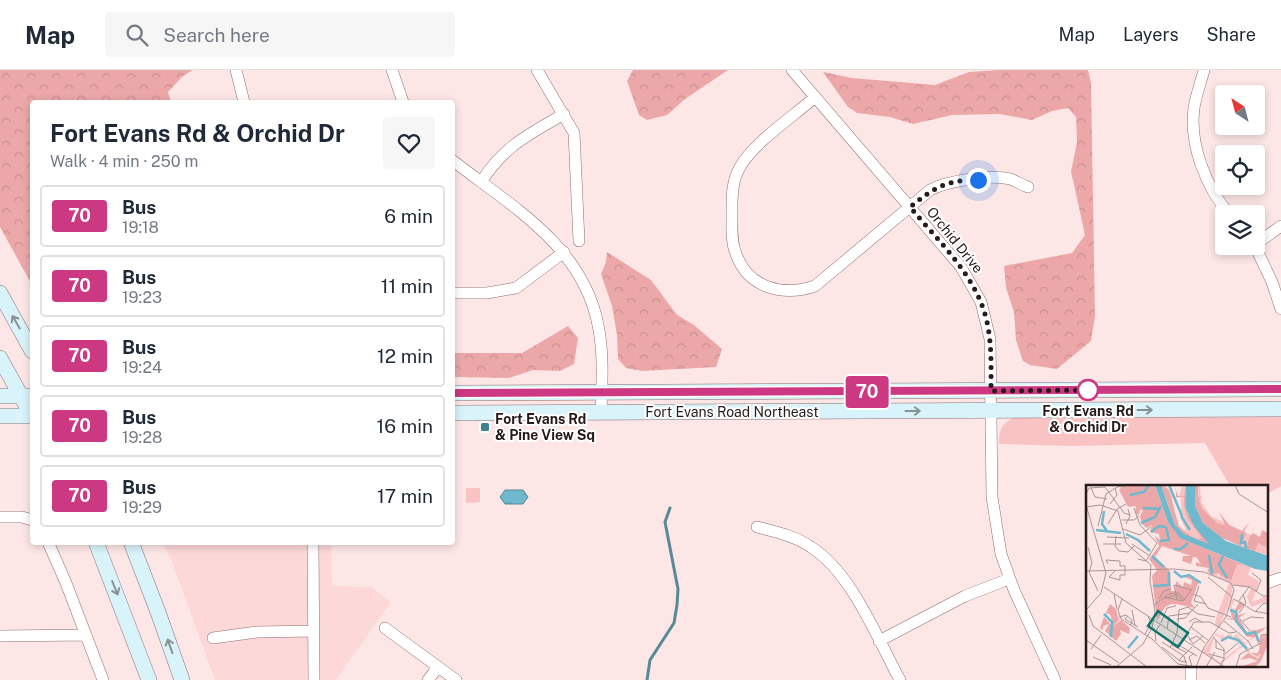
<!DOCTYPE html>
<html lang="en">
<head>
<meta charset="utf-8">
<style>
	:root { --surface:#fff; --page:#f6f6f7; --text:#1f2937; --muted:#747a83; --line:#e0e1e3 }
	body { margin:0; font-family:"Public Sans",sans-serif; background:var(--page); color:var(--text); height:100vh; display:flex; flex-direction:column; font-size:19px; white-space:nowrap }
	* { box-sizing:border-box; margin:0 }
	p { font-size:16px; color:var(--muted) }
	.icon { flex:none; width:28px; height:28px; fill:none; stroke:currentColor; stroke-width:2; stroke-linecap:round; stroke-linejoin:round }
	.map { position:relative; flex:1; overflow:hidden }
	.drawer { position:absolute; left:30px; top:30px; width:425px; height:445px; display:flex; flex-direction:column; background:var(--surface); border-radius:5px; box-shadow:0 2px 8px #0003 }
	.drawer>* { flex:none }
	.badge { padding:0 10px; border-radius:4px; font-size:18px; line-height:32px }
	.needle { width:32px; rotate:324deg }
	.buttons { position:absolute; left:1215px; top:15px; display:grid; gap:10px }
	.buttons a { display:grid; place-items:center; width:50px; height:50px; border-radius:5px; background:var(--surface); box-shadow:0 2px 8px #0003; font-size:25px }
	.you { position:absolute; width:25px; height:25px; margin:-12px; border:4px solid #fff; border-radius:50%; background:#1a73e8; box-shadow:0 0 0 8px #1a73e833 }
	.map>.badge { position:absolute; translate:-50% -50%; box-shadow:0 0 0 2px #fff }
	.round { display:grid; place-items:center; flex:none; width:52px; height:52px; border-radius:5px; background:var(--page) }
	.head { display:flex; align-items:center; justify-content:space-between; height:85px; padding:0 20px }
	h1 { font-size:24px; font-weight:700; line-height:38px }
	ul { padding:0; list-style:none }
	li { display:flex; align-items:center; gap:15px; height:62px; margin:0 10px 8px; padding:0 10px; border:2px solid var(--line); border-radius:5px }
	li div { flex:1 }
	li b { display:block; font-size:19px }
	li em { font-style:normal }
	li .badge { min-width:55px; font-weight:700; text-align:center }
	header { display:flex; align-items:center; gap:30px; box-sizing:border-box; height:70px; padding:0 25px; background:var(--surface); border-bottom:1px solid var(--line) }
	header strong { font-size:24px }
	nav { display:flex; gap:28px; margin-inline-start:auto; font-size:18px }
	.search { width:350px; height:45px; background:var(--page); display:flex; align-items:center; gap:12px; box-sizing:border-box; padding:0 18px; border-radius:5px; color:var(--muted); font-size:19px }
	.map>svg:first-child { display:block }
	.built { fill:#fdd8d8 }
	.green { fill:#f9c3c3 }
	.forest { fill:url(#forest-crowns) }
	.water { fill:url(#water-ripples); stroke:#598997 }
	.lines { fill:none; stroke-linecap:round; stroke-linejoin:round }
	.stream { stroke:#598997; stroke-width:3 }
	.street-casing { stroke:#8f6e6f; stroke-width:12 }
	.secondary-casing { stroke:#8f6e6f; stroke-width:16 }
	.street { stroke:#fff; stroke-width:11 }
	.secondary { stroke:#d9f3fa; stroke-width:15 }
	.oneway { stroke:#899195 }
	.line-casing { stroke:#fff; stroke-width:11 }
	.line { stroke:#cd3883; stroke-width:8 }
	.walk { stroke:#271a1a; stroke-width:5; stroke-dasharray:0 9 }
	.stop-dot { fill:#fff; stroke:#cd3883; stroke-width:2.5 }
	.poi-dot { fill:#3f8192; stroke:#fff; stroke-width:2 }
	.labels { text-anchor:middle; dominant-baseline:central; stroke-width:4; stroke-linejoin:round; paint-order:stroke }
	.street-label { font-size:14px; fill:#271a1a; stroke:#fff }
	.stop-label { font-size:14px; font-weight:bold; fill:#271a1a; stroke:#fff }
	.poi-label { font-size:14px; font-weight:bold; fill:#271a1a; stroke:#fff; text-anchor:start }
	.inset-river { fill:none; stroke:#6eb9cd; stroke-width:2.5 }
	.inset-road { fill:none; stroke:#a79594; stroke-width:1 }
	.view { fill:#0f766e; fill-opacity:0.15; stroke:#0f766e; stroke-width:2.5 }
	.inset-edge { fill:none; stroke:#271a1a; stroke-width:2.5 }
</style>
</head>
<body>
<header>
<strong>Map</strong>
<div class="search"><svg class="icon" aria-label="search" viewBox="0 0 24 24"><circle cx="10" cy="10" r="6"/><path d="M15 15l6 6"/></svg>Search here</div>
<nav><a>Map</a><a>Layers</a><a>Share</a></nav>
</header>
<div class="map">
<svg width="1281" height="610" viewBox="0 0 1281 610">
	<defs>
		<pattern id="forest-crowns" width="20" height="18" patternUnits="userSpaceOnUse" patternTransform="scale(1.25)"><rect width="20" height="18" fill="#eca8a9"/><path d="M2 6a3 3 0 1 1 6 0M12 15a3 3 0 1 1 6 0" fill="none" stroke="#ca9091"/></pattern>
		<pattern id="water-ripples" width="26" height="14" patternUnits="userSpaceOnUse" patternTransform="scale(1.25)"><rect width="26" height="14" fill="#6eb9cd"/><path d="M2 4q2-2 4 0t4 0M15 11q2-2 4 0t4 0" fill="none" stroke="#5f9eaf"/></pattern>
	</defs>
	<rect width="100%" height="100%" fill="#fde7e6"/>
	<!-- built -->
	<path class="built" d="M162,473H331L332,516L371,517L391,532L336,610H215L171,489Z"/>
	<!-- green -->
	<path class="green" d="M1281,347V416L1267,424V416H1230L1205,373L1071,376L999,374C999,361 1001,353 1014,348Z
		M466,418H480V432L466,433Z"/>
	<!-- forest -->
	<path class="forest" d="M0,0H193L183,6L168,22L171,32H32V215L0,157Z
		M633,0H728L685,29L667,45L647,50L639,45L627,11Z
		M999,0H1088L1091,13L1095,246L1091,271L1057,299L1030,295L1023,291L1016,270L1014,242L1006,218L1004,196L1072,183L1085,165L1071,101L1077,72L1076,47L1068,38L1052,41L1032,50L1000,44L952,45L913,54L890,47L857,43L848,37L823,2L852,8L935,15L969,2Z
		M607,182L651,210L677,245L694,255L722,279L716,297L642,301L626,298L618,289L617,265L612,236L601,204L606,192Z
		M568,256L578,268L574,294L560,301L533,300L509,308L453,307V283H522Z"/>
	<!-- water -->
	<path class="water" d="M505,420H523L528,427L523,434H505L500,427Z"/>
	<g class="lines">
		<!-- stream -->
		<path class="stream" d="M647,610L650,590L674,553L677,535L678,519L665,452L670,438"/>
		<defs>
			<path id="street" d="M236,0L244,32
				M392,0L403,32
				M537,0L574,63L579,171
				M792,0L961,197L981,232L990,269L992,427L1001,484L1014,520L1055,610
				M1204,0C1201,12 1196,25 1194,38C1189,74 1206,117 1229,144
				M815,27C794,46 753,73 740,97C731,113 732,129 732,146C732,159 731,172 736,184C748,218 783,227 815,216L930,120C947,111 991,104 1010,109C1016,111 1022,115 1028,117
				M452,90C511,136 583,176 598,255C604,283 602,314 601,343
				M481,112C504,76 528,65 564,44
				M1256,174L1281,156
				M1255,176L1272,212L1281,239
				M452,223H487L516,218L564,182
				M0,447H22L32,450
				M757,457C776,462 795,466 811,477C852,503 877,568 900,610
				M48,472L66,513L103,610
				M313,472L314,610
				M1267,513L1281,508
				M385,558L456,610
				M0,566L86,565
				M213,568L257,562L314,561
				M879,571L965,526L1009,509
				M1191,596V610
				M428,610L438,597"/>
			<path id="secondary" d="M0,223L32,281
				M0,288L32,346
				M452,323L1281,319
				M0,326H31
				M452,343L1281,339
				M0,346H32
				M96,472L149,610
				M131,472L158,542L182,610"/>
		</defs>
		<!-- street casing -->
		<use href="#street" class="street-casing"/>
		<!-- secondary casing -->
		<use href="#secondary" class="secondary-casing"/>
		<!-- street -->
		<use href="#street" class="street"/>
		<!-- secondary -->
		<use href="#secondary" class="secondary"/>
	</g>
	<!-- one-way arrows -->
	<defs><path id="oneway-shaft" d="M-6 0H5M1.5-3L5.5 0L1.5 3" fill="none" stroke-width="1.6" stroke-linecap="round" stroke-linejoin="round" transform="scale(1.25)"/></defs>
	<g class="oneway">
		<use href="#oneway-shaft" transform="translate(16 252) rotate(-120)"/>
		<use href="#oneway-shaft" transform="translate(1145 340)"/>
		<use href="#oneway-shaft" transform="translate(913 341)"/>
		<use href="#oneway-shaft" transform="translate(115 518) rotate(68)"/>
		<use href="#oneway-shaft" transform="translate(170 576) rotate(-109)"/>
	</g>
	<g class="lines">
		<defs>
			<path id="line" d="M452,323L1281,319"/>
		</defs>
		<!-- line casing -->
		<use href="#line" class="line-casing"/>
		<!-- line -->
		<use href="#line" class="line"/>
		<!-- walk -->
		<path class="walk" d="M978,110C946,110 935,117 910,137C939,172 977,206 987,252C992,275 991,298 991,321L1091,320H1088"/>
	</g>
	<!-- markers -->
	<circle class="stop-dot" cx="1088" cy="320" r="10"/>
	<rect class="poi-dot" x="480" y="352" width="10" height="10" rx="2.5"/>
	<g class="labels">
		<!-- street labels -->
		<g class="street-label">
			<text transform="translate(955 170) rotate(51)">Orchid Drive</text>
			<text x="732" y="342">Fort Evans Road Northeast</text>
		</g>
		<!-- stop labels -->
		<g class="stop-label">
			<text x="1088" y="341">Fort Evans Rd<tspan x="1088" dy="16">&amp; Orchid Dr</tspan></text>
		</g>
		<!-- poi labels -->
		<g class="poi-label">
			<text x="495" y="349">Fort Evans Rd<tspan x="495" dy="16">&amp; Pine View Sq</tspan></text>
		</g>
	</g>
	<!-- overview -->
	<g transform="translate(1086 415)">
		<rect width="182" height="182" fill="#fde7e6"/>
		<path d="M74,0H79L88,13L91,11L88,0L93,12L96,0H101L99,19L105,35L123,59L103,54L88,42L82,15ZM95,12V33L101,48L93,41L87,20L86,13ZM110,0H114L115,17L125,31L182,58V71L152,61L112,29ZM151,77L165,82L162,90L173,96L166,117L178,112H182V116L165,122L161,112L165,103L147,100L145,113L133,143L129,140L130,133L143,98L126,90L131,88L132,92ZM146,113L149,115L145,122L150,126L161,147L168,144L171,149L182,140L170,151L173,155L176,149H182V154L177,150L180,156L175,152L176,169L171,176L172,172L162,168L158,160L136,178L116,167L130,148L135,152L136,148L138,152L145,149L147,153L150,149L159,158L169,150L168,146L162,148L161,147L148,125L144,123L142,127ZM129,150L136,154L143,152L157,159L134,177L123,169ZM169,152L175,166L171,171L165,169L159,159Z" fill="#f9c3c3" fill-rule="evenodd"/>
		<path d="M30,0H69L82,37L95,53L90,61L95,53L158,80L151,79L145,96L131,88L126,90L121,86L123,83L110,81V77L115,79L110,72H107L105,79L96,76L97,71H105L76,61L69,72L84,86L85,106H89L90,96L97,102L98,97L105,100L106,95L98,92L101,90L115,98H112L105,118L109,123L90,119L89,125V119H85L79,122L71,136L66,91L71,85L63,74L73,61L69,51L74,55L73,49L64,47L66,40L61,43L56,39L54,31L57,25H54L53,30L49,28L50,21L42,22L33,5L35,2ZM75,0L83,5L93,42L109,54L118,57L112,53H116L102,34L98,21V12H90V7L92,11H98L100,0L101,28L124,59L107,55L91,44ZM110,0H112V13L116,11L113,15L116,24L131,38L139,40L133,27L144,41L156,46L164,36L158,46L160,49L155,61L134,52L117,38L109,21ZM176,45L182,48V63L172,58L169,66L160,63L164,51L167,48L174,52ZM154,116L159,119L151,127L153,130L160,128L153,133L161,148L181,142L168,152H161L148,135L140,134L146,133L144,123L151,132L149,125ZM24,119L30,124L33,135L26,142L35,135L44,143L43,149L34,145L35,149L30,156L19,146L23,139L17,141V145L14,143L18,132L26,141L25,131L22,128L19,130ZM177,150H182V159L175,176L169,182H153L172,176L164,173L154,175L162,168L173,174L175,168L171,171L164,168H172L177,151L181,155Z" fill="#eca8a9"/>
		<path d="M69,0H75L89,40L98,49L123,59L108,41L100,24V0H110L109,21L117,38L140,56L182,71V86L169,84L94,53L82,37Z" fill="#6eb9cd"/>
		<path class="inset-river" d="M83,0L96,31M44,10L58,7L63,0M57,23L73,24M18,26L16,39L21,46M95,31L104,45M55,38L69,32L75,21M10,45L35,48M65,47L73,41L80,42M40,49L52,55L64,66M156,49L155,58L159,57L160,63M74,56L83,55L80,42M88,64H95L102,58M123,70L126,89M66,71L78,82M137,71L133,80L141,93M88,86L95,92L103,90L115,98M67,101L83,100V87M144,125L150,127V136L161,149L169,147L173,157M18,129L26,137L25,152M135,156L142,152L152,155L161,164M42,163L52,151"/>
		<path class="inset-road" d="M149,0L153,9L183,28M5,3L9,12L21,14M0,9L3,3L19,2L38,28L44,30M24,19L31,10L29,3M0,20L20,88L15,108L0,125M0,22L14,20L32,26L40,58L65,80L64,96L69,126L66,143L57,159L30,182M48,23L54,40L71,58L60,76L52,74M36,35H48L53,31M22,39L31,24L40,19M40,39L44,31L42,24M12,41L20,9L31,2L44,0M37,44L54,50L65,42M30,51L29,61L33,66L42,67L48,61M21,52L43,53M17,59H35M46,59L64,71M2,62L6,78L3,87L12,106M22,79L20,75L34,76V81H39V90H34V95L23,92L30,85M0,86L88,84L118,87L145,98L148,105L140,132L118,162L110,182M166,88L175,95L170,107M122,92L146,112M147,100L164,102L177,111H183M113,101L108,116L120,119M18,102L139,182M28,109L31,124M107,109L115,112L122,123L145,132M78,112L97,116L106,104M79,113L92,110L96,115M36,114L32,125L35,134L66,154L92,179L110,182M73,114L78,106L85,104M91,114L88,100L106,105M148,114L168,126L183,129M152,117L163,102M68,120L83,109L93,108L99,115M46,125L49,141M170,126L178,118L183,119M153,128L160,118L157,109M3,130L7,141L61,182M42,131L39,134L52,142M33,132L40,130L46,135L45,140M91,134L99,133L112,119M154,134L164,146M138,136L162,156L167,164M157,136L165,132L178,133M103,137L109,133L116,137M75,138L81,123L89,121M105,142L123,156M81,144L83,131L104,128M59,149L65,138L62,131M102,151L107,159L117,151M127,152L138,164V175L133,182M0,155L33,178M103,155L111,151L119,158M130,155V163L139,166M70,156L69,147L74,140M97,156L108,137H124L143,148L150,147M76,157L98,171L101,182M91,159L111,171M86,160L101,168M76,162L94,176L101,177M84,163L91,148L93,125L102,122L112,129L129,132M5,164L15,150M123,169L138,173M139,169L152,158M7,172L25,180M93,175L106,162M106,181L103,172L108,168M120,182L129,167M150,182L154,169L175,158V150L183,149"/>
		<path class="view" d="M72,126L102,148L92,162L62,141Z"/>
		<rect width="182" height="182" class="inset-edge"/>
	</g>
</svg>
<div class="buttons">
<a><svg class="needle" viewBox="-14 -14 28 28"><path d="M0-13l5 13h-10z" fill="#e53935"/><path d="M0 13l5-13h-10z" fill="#747a83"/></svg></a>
<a><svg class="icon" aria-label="locate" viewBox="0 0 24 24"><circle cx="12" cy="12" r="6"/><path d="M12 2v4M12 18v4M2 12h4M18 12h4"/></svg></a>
<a><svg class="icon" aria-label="layers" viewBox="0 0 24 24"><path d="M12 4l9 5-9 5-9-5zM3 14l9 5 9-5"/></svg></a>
</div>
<div class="you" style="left:978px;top:110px"></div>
<b class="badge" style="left:867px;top:322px;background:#cd3883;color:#fff">70</b>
<section class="drawer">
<div class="head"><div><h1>Fort Evans Rd &amp; Orchid Dr</h1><p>Walk · 4 min · 250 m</p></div><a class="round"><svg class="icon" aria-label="heart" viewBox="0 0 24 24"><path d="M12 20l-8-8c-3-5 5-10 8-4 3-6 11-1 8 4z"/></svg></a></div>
<ul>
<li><span class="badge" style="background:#cd3883;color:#fff">70</span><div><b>Bus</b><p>19:18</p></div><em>6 min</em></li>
<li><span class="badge" style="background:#cd3883;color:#fff">70</span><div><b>Bus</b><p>19:23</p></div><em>11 min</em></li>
<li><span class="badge" style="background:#cd3883;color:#fff">70</span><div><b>Bus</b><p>19:24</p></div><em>12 min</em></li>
<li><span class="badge" style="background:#cd3883;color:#fff">70</span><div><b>Bus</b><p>19:28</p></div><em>16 min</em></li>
<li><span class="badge" style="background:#cd3883;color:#fff">70</span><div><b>Bus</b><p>19:29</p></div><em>17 min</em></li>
</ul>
</section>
</div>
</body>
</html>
